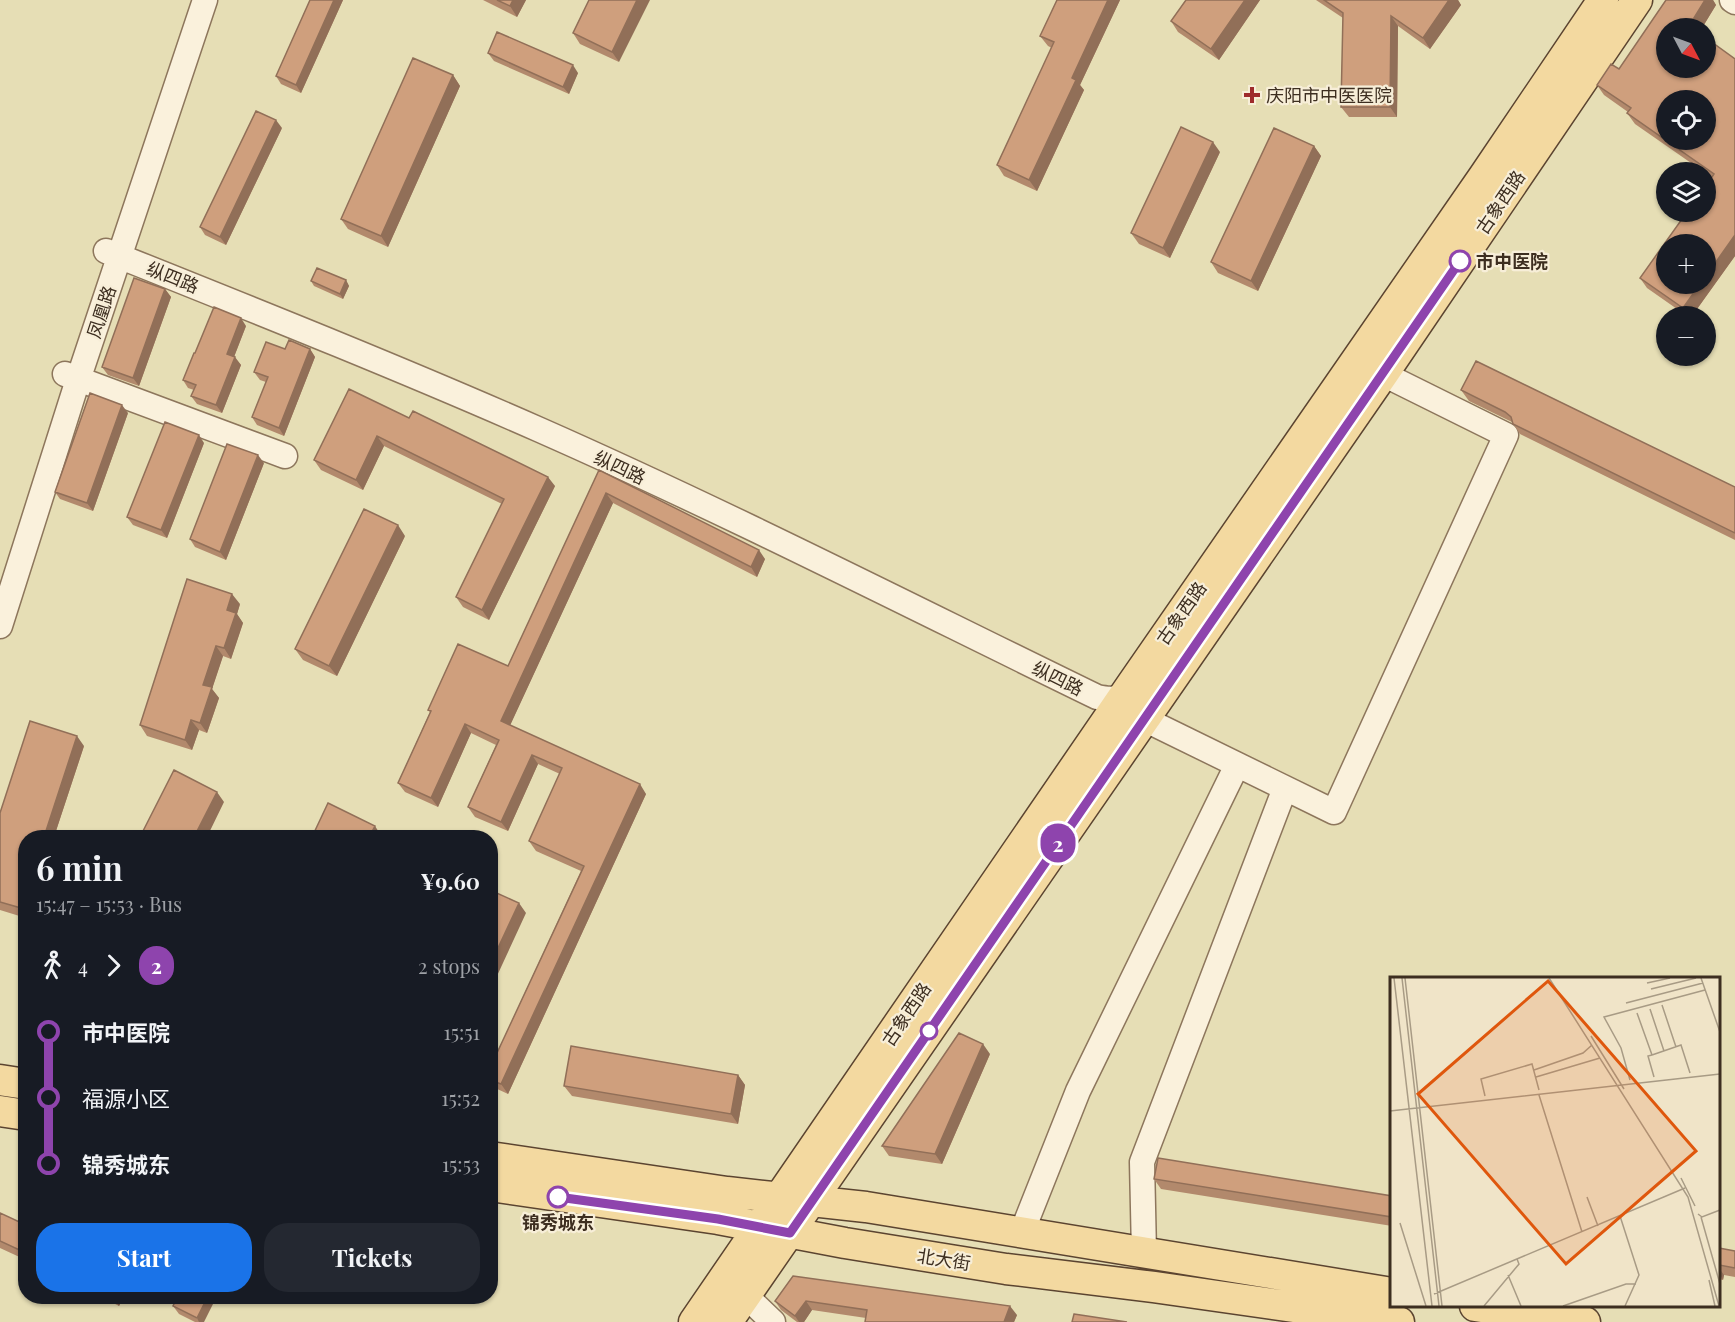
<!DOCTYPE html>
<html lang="en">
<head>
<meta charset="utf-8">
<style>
	:root { --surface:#171b24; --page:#242831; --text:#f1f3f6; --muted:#9ea1a6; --accent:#1a73e8 }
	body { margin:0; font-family:"Playfair Display","Noto Sans SC",serif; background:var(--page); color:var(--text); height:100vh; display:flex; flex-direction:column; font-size:22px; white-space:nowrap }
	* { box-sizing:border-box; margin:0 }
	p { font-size:20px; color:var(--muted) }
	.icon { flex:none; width:33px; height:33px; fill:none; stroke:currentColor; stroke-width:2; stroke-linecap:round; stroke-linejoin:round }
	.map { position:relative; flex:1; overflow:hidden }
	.drawer { position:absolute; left:18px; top:830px; width:480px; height:474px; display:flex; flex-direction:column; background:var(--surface); border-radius:24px; box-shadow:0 2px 4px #0004 }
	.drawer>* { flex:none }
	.badge { padding:0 12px; border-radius:20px; font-size:21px; line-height:39px }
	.needle { width:39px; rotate:131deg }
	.buttons { position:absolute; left:1656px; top:18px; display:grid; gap:12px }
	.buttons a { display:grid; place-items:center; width:60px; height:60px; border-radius:50%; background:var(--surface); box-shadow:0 2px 4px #0004; font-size:30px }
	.map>.badge { position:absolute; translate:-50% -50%; box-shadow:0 0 0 3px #fff }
	.legs { display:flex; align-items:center; gap:9px; height:66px; padding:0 18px; font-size:20px }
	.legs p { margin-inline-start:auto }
	.headline { display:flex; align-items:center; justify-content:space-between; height:102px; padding:0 18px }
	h1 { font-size:33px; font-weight:700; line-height:45px }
	.action { display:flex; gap:12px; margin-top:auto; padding:12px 18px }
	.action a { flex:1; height:69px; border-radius:24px; background:var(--accent); color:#fff; font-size:24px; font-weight:700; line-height:69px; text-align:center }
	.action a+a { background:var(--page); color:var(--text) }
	ul { padding:0 18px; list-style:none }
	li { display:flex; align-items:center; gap:21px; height:66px; font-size:22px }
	li i { display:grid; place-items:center; width:9px; height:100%; margin:0 8px; background:currentColor }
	li i::after { content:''; width:15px; height:15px; margin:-8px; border:4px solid; border-radius:50%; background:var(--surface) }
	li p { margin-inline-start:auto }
	li:first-child i { background:linear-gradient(#0000 50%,currentColor 0) }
	li:last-child i { background:linear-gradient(currentColor 50%,#0000 0) }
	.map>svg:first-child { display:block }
	.farmland { fill:#e6deb5; fill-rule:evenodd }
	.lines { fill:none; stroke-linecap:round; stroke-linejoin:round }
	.minor-casing { stroke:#8d765c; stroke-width:27 }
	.major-casing { stroke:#5b4430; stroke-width:33 }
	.minor { stroke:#faf1dc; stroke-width:24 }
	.major { stroke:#f3d9a0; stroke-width:30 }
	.wall { fill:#b2896c }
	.shaded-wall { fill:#916f58 }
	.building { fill:#cf9f7d; stroke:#916f58; stroke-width:1.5; fill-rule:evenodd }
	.line-1-casing { stroke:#fff; stroke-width:14 }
	.line-1 { stroke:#8e44ad; stroke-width:9 }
	.poi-dot { fill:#9e2a2b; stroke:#f7eed8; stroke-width:2 }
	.stop-1-dot { fill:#fff; stroke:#8e44ad; stroke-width:3 }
	.labels { text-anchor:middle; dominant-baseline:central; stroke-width:4.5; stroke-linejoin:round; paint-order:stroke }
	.poi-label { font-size:18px; fill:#3d2e20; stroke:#f7eed8; text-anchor:start }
	.street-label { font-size:18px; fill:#3d2e20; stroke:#f7eed8 }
	.stop-label { font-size:18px; font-weight:bold; fill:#3d2e20; stroke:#f7eed8; text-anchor:start }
	.inset-road { fill:none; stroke:#a89b85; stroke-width:1.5 }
	.view { fill:#df570d; fill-opacity:0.15; stroke:#df570d; stroke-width:3 }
	.inset-edge { fill:none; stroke:#3d2e20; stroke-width:3 }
</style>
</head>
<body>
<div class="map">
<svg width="1735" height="1322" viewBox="0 0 1735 1322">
	<rect width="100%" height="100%" fill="#f0e4c8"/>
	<!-- farmland -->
	<path class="farmland" d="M0,0H1735V1322H0ZM1666,28H1706V68H1666ZM1666,100H1706V140H1666ZM1666,172H1706V212H1666ZM1666,244H1706V284H1666ZM1666,316H1706V356H1666ZM26,837H490V1296H26ZM1392,978H1718V1306H1392Z"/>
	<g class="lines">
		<defs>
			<path id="minor" d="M1732,0L1735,2
				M106,251C251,309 397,367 540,430C728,513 912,607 1097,697C1107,699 1114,700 1124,696
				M65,374L285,456
				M0,626L75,389L205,0
				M1144,719L1334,812L1506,435L1383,374
				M1022,1232L1078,1091L1237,765
				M1144,1253L1142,1162L1285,788
				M746,1296L773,1322"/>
			<path id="major" d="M0,1080L26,1084
				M0,1111L26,1115
				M490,1157L727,1192L866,1207L1392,1293
				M490,1186L718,1219L845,1243L1006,1269L1154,1287L1399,1322
				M1475,1306L1585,1322
				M694,1322L1132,684L1484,176L1603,0
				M727,1322L1383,374L1637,0"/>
		</defs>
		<!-- minor casing -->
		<use href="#minor" class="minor-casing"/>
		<!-- major casing -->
		<use href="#major" class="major-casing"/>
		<!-- minor -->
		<use href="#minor" class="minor"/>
		<!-- major -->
		<use href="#major" class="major"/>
	</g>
	<!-- wall -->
	<path class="wall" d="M310,0H343L301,93L281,84L276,76Z
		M483,0H526L517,17Z
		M589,0L619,62L580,44L573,33Z
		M1057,0H1120L1080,85L1084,90L1037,191L1004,176L997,165L1052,48L1048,46L1040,36Z
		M1186,0H1260L1219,60L1178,32L1171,21Z
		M1316,0H1458L1461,5L1430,49L1398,26L1397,117H1349L1341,107L1343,18Z
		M1666,0H1713L1716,5L1702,28H1666L1735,59V256L1692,316H1687L1647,288L1640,278L1711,178L1706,174V172H1704L1635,124L1627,113L1628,112L1604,95L1597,85L1619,69Z
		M488,53L578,73L569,94L494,61Z
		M453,75L460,86L388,247L348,229L341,219Z
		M282,128L226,245L205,235L200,227Z
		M1314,146L1321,156L1258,291L1218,273L1211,262Z
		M1220,152L1170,258L1139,244L1131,233Z
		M346,280L349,286L343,299L314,286L311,281Z
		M165,289L171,297L139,386L108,375L102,367Z
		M246,326L234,357L241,365L222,413L197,404L191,396L194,390L188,388L183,380L195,353Z
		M285,349H310L315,357L284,436L257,425L252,417L266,382L260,380L254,372Z
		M1461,390L1735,487V540L1520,434L1512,422L1469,401Z
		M128,413L93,511L60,499L55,492Z
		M409,418L555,486L489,620L463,607L456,597L502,504L384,446L363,490L321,470L314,460Z
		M204,443L167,538L133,525L127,517Z
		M264,463L226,560L195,547L190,539Z
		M599,470L765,559L757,577L613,503L510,725L646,794L508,1094L493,1087L490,1084V1068L581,871L536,851L529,841L560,774L538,764L508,831L475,817L468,807L496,745L471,733L438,807L405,792L398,783L430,712L428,710L508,666Z
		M405,536L337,676L303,660L295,649Z
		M240,604L237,614L243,623L231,659L223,656L212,689L219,698L207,733L199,730L192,750L147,736L140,725Z
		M84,746L54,837H26V918L0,910V813Z
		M990,1054L942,1164L889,1156L882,1146Z
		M738,1075L745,1085L738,1124L572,1096L564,1086Z
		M1154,1179L1392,1196V1226L1161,1189Z
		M0,1213L26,1225V1260L0,1248Z
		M1719,1248L1735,1251V1277L1724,1275L1723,1280L1719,1279Z
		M793,1276L1017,1315L1014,1322H865L866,1318L812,1310L804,1322H797L781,1310L775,1301Z
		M100,1296H124L119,1306Z
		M173,1306L204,1322H195L179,1314Z"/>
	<!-- shaded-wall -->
	<path class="shaded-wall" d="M334,0H343L301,93L296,85Z
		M513,0H526L517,17L510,6Z
		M637,0H650L619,62L612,52Z
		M1108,0H1120L1080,85L1084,90L1037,191L1029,180L1072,78Z
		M1245,0H1260L1219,60L1211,49Z
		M1449,0H1458L1461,5L1430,49L1423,38Z
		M1705,0H1713L1716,5L1702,28H1691L1689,26Z
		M1391,16L1398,26L1397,117L1390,107Z
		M573,65L578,73L569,94L563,87Z
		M453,75L460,86L388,247L381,236Z
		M276,120L282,128L226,245L220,237Z
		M1213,142L1220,152L1170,258L1163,248Z
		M1314,146L1321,156L1258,291L1251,281Z
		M1735,235V256L1692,316H1689L1683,308L1700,284H1706V276Z
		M346,280L349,286L343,299L340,294Z
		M165,289L171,297L139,386L133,378Z
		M241,318L246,326L232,362L227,354Z
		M310,349L315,357L284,436L279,428Z
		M235,357L241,365L222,413L216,405Z
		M122,405L128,413L93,511L87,503Z
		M199,435L204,443L167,538L161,530Z
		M377,436L384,446L363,490L356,480Z
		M258,455L264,463L226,560L220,552Z
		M548,477L555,486L489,620L482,610Z
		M606,493L613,503L508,730L501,721Z
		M398,525L405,536L337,676L329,666Z
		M759,550L765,559L757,577L751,567Z
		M232,594L240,604L237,614L243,623L231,659L224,648L227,610Z
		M216,646L223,656L212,689L219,698L207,733L200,723L203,685Z
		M191,720L199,730L192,750L185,740Z
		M465,724L471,733L438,807L431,798Z
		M77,736L84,746L54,837H44Z
		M532,755L538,764L508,831L501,822Z
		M640,784L646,794L508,1094L501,1084Z
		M217,792L224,802L207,837H194Z
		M375,826L382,837H369Z
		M26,893V915L21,908Z
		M519,903L526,913L490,991V965Z
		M983,1044L990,1054L942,1164L935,1154Z
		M738,1075L745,1085L738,1124L731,1114Z
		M1719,1268L1724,1275L1723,1280L1719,1273Z
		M113,1296H124L119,1306Z
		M208,1296H217L204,1322H199L197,1318Z
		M806,1301L812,1310L804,1322H799L795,1316Z
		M1010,1306L1017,1315L1014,1322H1004Z"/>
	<!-- building -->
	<path class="building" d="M310,0H334L296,85L276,76Z
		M497,0H513L510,6Z
		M589,0H637L612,52L573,33Z
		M1057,0H1108L1072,78L1076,80L1029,180L997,165L1054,42L1040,36Z
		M1186,0H1245L1211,49L1171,21Z
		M1324,0H1449L1423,38L1391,16L1390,107H1341L1343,13Z
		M1666,0H1705L1689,26L1693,28H1666V68H1706V38L1735,59V235L1706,276V244H1666V284H1700L1683,308L1640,278L1687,212H1706V186L1714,174L1627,113L1631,108L1597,85L1611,64L1619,69ZM1666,100H1706V140H1666Z
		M497,32L573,65L563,87L488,53Z
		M413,58L453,75L381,236L341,219Z
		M256,111L276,120L220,237L200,227Z
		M1181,127L1213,142L1163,248L1131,233Z
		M1274,128L1314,146L1251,281L1211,262Z
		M317,268L346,280L340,294L311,281Z
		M134,278L165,289L133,378L102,367Z
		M214,307L241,318L227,354L235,357L216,405L191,396L196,385L183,380L194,353H195Z
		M289,340L310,349L279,428L252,417L268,377L254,372L266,342L285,349Z
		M1476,361L1735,487V533L1513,424L1511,417L1505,412L1461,390Z
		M349,389L409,418L413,411L548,477L482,610L456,597L504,499L377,436L356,480L314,460Z
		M90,393L122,405L87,503L55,492Z
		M165,422L199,435L161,530L127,517Z
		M227,444L258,455L220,552L190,539Z
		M599,470L759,550L751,567L606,493L501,721L640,784L501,1084L490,1080V1068L584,866L529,841L562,768L532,755L501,822L468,807L499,740L465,724L431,798L398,783L431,711L428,710L458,644L508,666Z
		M364,509L398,525L329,666L295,649Z
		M187,579L232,594L227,610L236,613L224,648L216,646L203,685L212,687L200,723L191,720L185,740L140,725Z
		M30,721L77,736L44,837H26V893L21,908L0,902V813Z
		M174,770L217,792L194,837H140Z
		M328,803L375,826L369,837H312Z
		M490,890L519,903L490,965Z
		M959,1033L983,1044L935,1154L882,1146Z
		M571,1046L738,1075L731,1114L564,1086Z
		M1158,1158L1392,1196V1217L1154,1179Z
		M0,1213L26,1225V1253L0,1241Z
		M1719,1248L1735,1251V1268L1719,1265Z
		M793,1276L1010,1306L1004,1322H865L867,1310L806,1301L795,1316L775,1301Z
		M178,1296H208L197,1318L173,1306Z
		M1074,1314L1127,1322H1072Z"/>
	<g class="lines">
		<defs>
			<path id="line-1" d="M558,1197L718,1219L790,1233L1460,261"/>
		</defs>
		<!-- line-1 casing -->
		<use href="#line-1" class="line-1-casing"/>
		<!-- line-1 -->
		<use href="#line-1" class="line-1"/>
	</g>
	<!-- markers -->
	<path class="poi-dot" d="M1249 86h6v6h6v6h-6v6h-6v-6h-6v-6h6z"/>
	<g class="stop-1-dot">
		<circle cx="1460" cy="261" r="10"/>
		<circle cx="929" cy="1031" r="8"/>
		<circle cx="558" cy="1197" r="10"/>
	</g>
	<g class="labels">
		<!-- poi labels -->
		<g class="poi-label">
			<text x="1266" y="95">庆阳市中医医院</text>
		</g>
		<!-- street labels -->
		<g class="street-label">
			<text transform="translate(1500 202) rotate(-56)">古象西路</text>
			<text transform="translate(173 277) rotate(22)">纵四路</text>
			<text transform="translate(101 312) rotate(-72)">凤凰路</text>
			<text transform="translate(620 467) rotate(25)">纵四路</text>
			<text transform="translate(1181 613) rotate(-55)">古象西路</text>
			<text transform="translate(1058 678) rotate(26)">纵四路</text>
			<text transform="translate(906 1014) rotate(-56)">古象西路</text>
			<text transform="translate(944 1259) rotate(9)">北大街</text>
		</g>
		<!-- stop labels -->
		<g class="stop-label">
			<text x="1476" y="261">市中医院</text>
			<text x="558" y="1222" text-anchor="middle">锦秀城东</text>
		</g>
	</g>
	<!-- overview -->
	<g transform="translate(1390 977)">
		<rect width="330" height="330" fill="#f0e4c8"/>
		<path class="inset-road" d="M4,1L42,329M12,1L49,329M15,1L52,329M159,1L298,220L329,329M311,1L330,55M257,6L280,1M261,12L306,1M236,26L313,6M272,28L286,70M260,32L274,74M247,36L262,78L258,79L264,100M201,59L234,112M262,78L291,68L300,96M144,93L193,76L202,68M146,100L210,81M240,103L231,71L214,40L315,13M149,118L192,255M95,119L91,102L142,87L149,113M0,134L330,97M291,201L305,229M197,220L208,249M308,237L312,240L330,233M230,239L249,298L235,329M311,240L330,307M10,246L36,329M118,298L131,329M319,303L325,329M44,317L295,211M94,329L129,287L127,282M173,329L236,307H246"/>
		<path class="view" d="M158,4L306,174L176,287L28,117Z"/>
		<rect width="330" height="330" class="inset-edge"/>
	</g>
</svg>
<div class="buttons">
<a><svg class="needle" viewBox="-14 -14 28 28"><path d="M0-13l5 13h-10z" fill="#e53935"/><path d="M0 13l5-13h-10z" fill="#9ea1a6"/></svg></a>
<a><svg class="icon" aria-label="locate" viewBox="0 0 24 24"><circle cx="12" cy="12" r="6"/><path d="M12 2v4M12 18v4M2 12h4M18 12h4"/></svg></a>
<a><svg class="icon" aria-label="layers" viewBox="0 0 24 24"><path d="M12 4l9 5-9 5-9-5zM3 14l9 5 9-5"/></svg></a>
<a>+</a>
<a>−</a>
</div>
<b class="badge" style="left:1058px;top:843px;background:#8e44ad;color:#fff">2</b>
<section class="drawer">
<div class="headline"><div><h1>6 min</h1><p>15:47 – 15:53 · Bus</p></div><b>¥9.60</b></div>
<div class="legs"><svg class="icon" aria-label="walk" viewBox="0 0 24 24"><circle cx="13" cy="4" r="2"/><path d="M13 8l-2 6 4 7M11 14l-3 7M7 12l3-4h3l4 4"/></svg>4<svg class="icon" aria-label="forward" viewBox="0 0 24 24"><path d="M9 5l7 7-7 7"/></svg><b class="badge" style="background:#8e44ad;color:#fff">2</b><p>2 stops</p></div>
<ul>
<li><i style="color:#8e44ad"></i><b>市中医院</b><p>15:51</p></li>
<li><i style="color:#8e44ad"></i><span>福源小区</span><p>15:52</p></li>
<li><i style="color:#8e44ad"></i><b>锦秀城东</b><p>15:53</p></li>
</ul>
<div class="action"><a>Start</a><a>Tickets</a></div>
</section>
</div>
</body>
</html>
